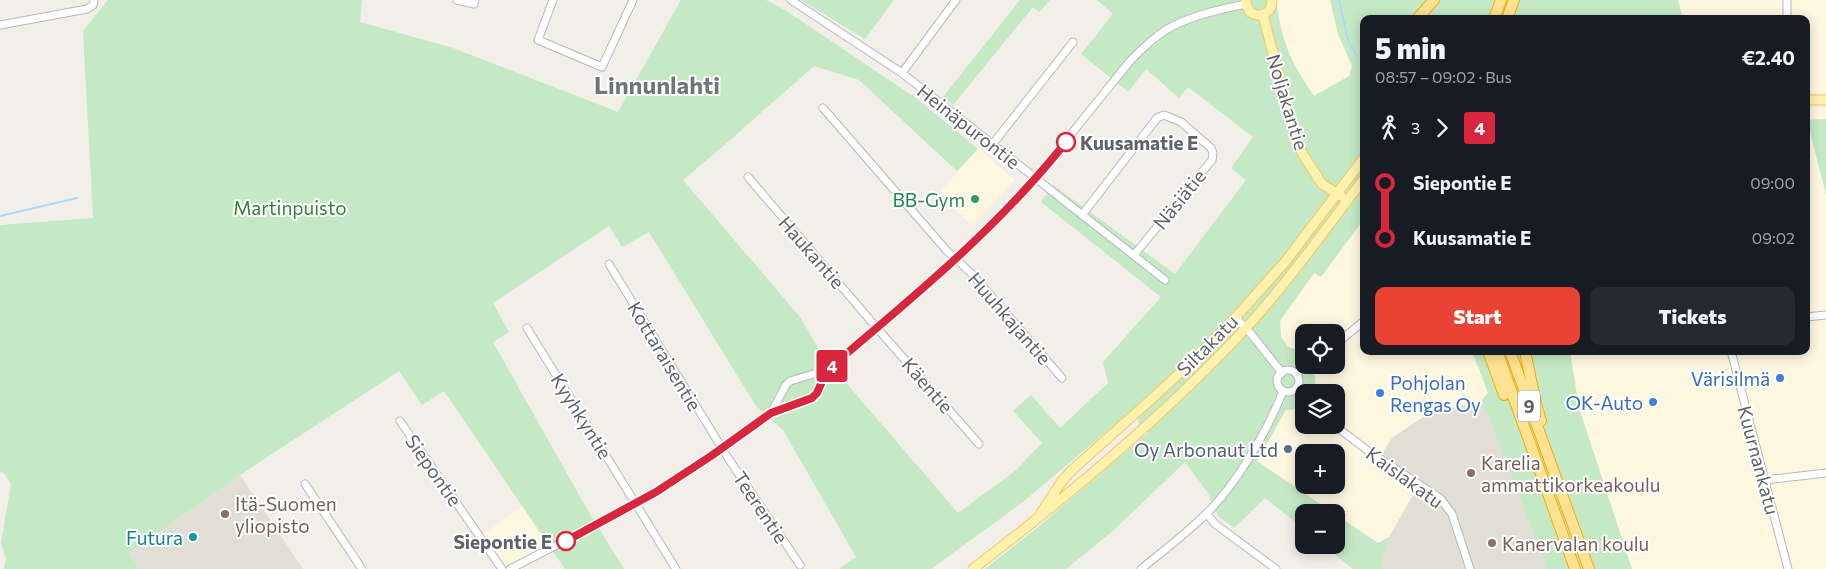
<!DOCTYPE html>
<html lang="en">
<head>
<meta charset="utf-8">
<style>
	:root { --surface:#171b24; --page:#242831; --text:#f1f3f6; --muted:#9ea1a6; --accent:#ea4335 }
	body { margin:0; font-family:Commissioner,sans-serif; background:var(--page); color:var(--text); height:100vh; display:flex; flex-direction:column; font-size:19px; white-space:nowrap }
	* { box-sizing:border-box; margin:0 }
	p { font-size:16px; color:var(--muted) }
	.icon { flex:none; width:28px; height:28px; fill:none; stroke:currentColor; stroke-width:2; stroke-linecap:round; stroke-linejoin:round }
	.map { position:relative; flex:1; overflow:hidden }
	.details { position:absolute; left:1360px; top:15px; width:450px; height:340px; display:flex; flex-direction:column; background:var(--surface); border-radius:10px; box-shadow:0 2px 12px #0003 }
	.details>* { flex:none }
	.badge { padding:0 10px; border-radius:4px; font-size:18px; line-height:32px }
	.buttons { position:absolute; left:1295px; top:324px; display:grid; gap:10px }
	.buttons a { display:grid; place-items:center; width:50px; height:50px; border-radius:10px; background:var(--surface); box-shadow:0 2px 12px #0003; font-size:25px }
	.map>.badge { position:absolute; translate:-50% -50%; box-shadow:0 0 0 2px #fff }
	.legs { display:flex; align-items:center; gap:8px; height:55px; padding:0 15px; font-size:16px }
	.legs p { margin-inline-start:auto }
	.overview { display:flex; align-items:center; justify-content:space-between; height:85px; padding:0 15px }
	h1 { font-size:28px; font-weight:800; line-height:38px }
	.cta { display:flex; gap:10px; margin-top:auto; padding:10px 15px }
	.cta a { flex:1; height:58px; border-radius:10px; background:var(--accent); color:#fff; font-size:20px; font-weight:800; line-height:58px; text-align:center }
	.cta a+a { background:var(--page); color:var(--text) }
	ul { padding:0 15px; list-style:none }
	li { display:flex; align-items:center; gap:18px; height:55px; font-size:19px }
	li i { display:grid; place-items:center; width:8px; height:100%; margin:0 6px; background:currentColor }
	li i::after { content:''; width:12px; height:12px; margin:-6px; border:4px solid; border-radius:50%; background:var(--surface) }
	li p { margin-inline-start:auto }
	li:first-child i { background:linear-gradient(#0000 50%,currentColor 0) }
	li:last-child i { background:linear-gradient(currentColor 50%,#0000 0) }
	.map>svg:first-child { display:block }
	.commercial { fill:#fef7e0; fill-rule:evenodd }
	.education { fill:#e1ded6 }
	.green { fill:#c5e8c5 }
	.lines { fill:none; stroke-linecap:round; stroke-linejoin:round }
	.stream { stroke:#aadaff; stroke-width:2 }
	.minor-casing { stroke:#b5b8bc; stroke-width:9 }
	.major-casing { stroke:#f2c960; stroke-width:11 }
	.highway-casing { stroke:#f9ab00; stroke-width:12 }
	.minor { stroke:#fff; stroke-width:7 }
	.major { stroke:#fff2af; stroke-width:9 }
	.highway { stroke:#fde293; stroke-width:10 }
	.line-1-casing { stroke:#fff; stroke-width:11 }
	.line-1 { stroke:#d7263d; stroke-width:8 }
	.stop-1-dot { fill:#fff; stroke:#d7263d; stroke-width:2.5 }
	.leisure-dot { fill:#2e9e5b; stroke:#fff; stroke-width:2 }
	.shop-dot { fill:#3f7fe0; stroke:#fff; stroke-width:2 }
	.service-dot { fill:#5c6f8a; stroke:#fff; stroke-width:2 }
	.education-dot { fill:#8d6e63; stroke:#fff; stroke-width:2 }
	.culture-dot { fill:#0f9aa8; stroke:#fff; stroke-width:2 }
	.labels { text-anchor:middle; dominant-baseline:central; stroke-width:4; stroke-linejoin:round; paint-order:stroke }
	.shield { fill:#fff; stroke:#8f9295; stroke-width:1 }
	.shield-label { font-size:18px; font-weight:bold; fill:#5f6368 }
	.street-label { font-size:19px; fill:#5f6368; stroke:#fff }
	.stop-label { font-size:19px; font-weight:bold; fill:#5f6368; stroke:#fff; text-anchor:start }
	.leisure-label { font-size:19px; fill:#27864d; stroke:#fff; text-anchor:end }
	.park-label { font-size:19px; fill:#348238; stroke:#fff }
	.shop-label { font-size:19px; fill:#366cbe; stroke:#fff; text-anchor:end }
	.service-label { font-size:19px; fill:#4e5e75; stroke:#fff; text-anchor:end }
	.education-label { font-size:19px; fill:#785e54; stroke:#fff; text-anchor:start }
	.culture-label { font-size:19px; fill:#0d838f; stroke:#fff; text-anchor:end }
	.district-label { font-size:24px; font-weight:bold; fill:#70757a; stroke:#fff }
</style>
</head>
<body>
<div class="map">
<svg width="1826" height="569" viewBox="0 0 1826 569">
	<rect width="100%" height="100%" fill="#f1efe8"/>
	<!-- commercial -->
	<path class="commercial" d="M1276,0H1330L1338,34L1352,66L1350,76L1314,96L1294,67L1285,45L1279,24Z
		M1678,0H1826V94L1806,93V19H1683Z
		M1826,108V119L1807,120L1826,194V569H1632L1579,408L1570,351H1806V109Z
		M978,149L1015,180L972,226L938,194Z
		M1364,219V351H1472L1488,393L1482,400L1423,417L1419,484L1389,537L1378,543L1336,515V512H1332L1257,461L1286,410L1296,409L1304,400V425H1336V392H1310L1315,387L1309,365H1336V332H1304V356L1301,351L1288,347L1281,336L1280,321L1314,273L1321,277ZM1304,452H1336V485H1304Z
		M523,506L552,549L510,569H502L480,536Z"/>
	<!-- education -->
	<path class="education" d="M1482,400L1547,569H1383L1382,559L1389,537L1419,485L1379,458L1392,438L1423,417Z
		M240,475L303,569H139L129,553Z"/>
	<!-- green -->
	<path class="green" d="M108,0H362L360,22L453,48L618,112L681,0H766L785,10L916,98L978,149L957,171L859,80L814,66L721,148L683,180L800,317L823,356L958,513L1015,471L1042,443L1013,411L1031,395L1060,428L1108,383L1103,362L1161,297L1041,202L1053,185L1175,274L1246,180L1231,168L1253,137L1188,87L1179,98L1146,69L1128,92L1081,54L1113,14L1097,0H1276C1282,43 1290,60 1314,96L1349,76L1352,66L1338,34L1330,0H1678L1683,19H1364V219L1321,277L1314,273L1280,321L1281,336L1288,347L1301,351L1304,356V365H1309C1315,375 1319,383 1310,392H1304V400L1296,409L1286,410L1257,461L1332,512H1304V529L1265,498L1234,528L1218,516L1208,493L1185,462L1114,530L1066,569H985L1039,526L1148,433L1139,429L1138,405L1023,502L931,569H839L856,557L783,430L756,406L649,232L622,247L609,226L493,303L509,332L493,342L588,511L624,569H565L444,391L422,405L399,371L240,475L129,553L139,569H4L6,559L1,543L11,484L4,473L0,472V225L93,218L83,31Z
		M801,0H894L865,39Z
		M1020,0H1050L1039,12L1033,7L953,105L943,97Z
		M1826,119V194L1807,120Z
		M1472,351H1570L1579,408L1632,569H1547L1482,400L1488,393Z
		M1336,515L1378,543L1389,537L1382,559L1383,569H1353L1323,545H1336Z"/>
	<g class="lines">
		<!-- stream -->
		<path class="stream" d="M1339,0L1348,40L1356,55
			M0,216L77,198"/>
		<defs>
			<path id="minor" d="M457,0L474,4L475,0
				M553,0L538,40L602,67L633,0
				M791,0L902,73L1165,280
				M1787,0V19
				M0,25L87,9L93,5L94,0
				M902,73L956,0
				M823,108L947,251L971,273L1062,378
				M992,145L1073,42
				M748,177L876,327L979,444
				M1082,215L1157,118L1164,115L1181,122L1211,148L1213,153L1212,160L1134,255
				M609,264L728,458L800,565
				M1235,317L1252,335L1282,373
				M1806,317L1826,315
				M527,328L676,569
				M1336,344L1364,321
				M1731,351L1788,569
				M1277 381a11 11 0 1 1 22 0a11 11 0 1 1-22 0Z
				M1296,374L1308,365
				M1296,389L1304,396
				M771,413L786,385L790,381L827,370L946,268L1026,190L1130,61C1143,48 1158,33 1175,25C1198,14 1222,9 1246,4
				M400,421L502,569
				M1334,425L1367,450L1441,499L1452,514L1470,569
				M1764,480L1826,473
				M305,484L362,569
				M1207,514L1215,524L1276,569
				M510,569L623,511L656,492L722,449L771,413L812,398L817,393L827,370
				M1141,569C1163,551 1186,534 1206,514C1236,485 1268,430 1283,391"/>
			<path id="major" d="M1246,0V4L1250,12C1261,19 1272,13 1272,0
				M1263,15L1296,142L1304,156L1322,184L1341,196
				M1806,100H1826
				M1041,513L1062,481L1072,470L1155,396L1202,352L1245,307L1285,262L1364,158
				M973,569C1069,495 1163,417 1246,328C1289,281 1325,229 1364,179"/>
			<path id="highway" d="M1417,19L1434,0
				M1494,19L1501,0
				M1507,19L1514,0
				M1488,351L1504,395
				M1497,351L1575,569
				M1510,351L1589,569
				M1525,351L1536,404L1541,421"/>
		</defs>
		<!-- minor casing -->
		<use href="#minor" class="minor-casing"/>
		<!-- major casing -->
		<use href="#major" class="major-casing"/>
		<!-- highway casing -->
		<use href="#highway" class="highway-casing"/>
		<!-- minor -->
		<use href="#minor" class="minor"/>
		<!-- major -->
		<use href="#major" class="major"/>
		<!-- highway -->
		<use href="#highway" class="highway"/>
	</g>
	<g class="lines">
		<defs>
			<path id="line-1" d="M566,541L656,492L711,456L771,413L812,398L817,393L827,370C911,299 997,229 1066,142"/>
		</defs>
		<!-- line-1 casing -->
		<use href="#line-1" class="line-1-casing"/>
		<!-- line-1 -->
		<use href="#line-1" class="line-1"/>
	</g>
	<!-- markers -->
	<g class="stop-1-dot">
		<circle cx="1066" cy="142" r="9"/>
		<circle cx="566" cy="541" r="9"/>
	</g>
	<circle class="leisure-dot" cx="975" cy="199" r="5"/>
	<g class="shop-dot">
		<circle cx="1780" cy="378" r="5"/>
		<circle cx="1380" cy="393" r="5"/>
		<circle cx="1653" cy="402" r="5"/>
	</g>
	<circle class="service-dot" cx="1288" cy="449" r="5"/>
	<g class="education-dot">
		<circle cx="1471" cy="473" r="5"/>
		<circle cx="225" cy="514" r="5"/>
		<circle cx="1492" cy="543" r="5"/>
	</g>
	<circle class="culture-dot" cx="193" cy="537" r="5"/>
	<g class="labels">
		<!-- shield labels -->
		<rect class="shield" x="1518" y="390.5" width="22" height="31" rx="4"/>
		<g class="shield-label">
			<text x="1529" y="406">9</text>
		</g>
		<!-- street labels -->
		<g class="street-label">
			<text transform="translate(1288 102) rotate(73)">Noljakantie</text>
			<text transform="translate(969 126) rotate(38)">Heinäpurontie</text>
			<text transform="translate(1179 199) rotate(-51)">Näsiätie</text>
			<text transform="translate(812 252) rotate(49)">Haukantie</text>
			<text transform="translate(1010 318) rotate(49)">Huuhkajantie</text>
			<text transform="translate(1207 345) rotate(-45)">Siltakatu</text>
			<text transform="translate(665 356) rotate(59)">Kottaraisentie</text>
			<text transform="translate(928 385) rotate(49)">Käentie</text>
			<text transform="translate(582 416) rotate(58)">Kyyhkyntie</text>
			<text transform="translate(1759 460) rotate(75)">Kuurnankatu</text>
			<text transform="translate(434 470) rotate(55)">Siepontie</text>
			<text transform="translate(1405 477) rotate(36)">Kaislakatu</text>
			<text transform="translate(761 507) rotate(56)">Teerentie</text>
		</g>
		<!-- stop labels -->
		<g class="stop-label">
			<text x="1080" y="142">Kuusamatie E</text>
			<text x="552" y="541" text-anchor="end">Siepontie E</text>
		</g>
		<!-- leisure labels -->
		<g class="leisure-label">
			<text x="965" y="199">BB-Gym</text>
		</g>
		<!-- park labels -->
		<g class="park-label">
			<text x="290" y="207">Martinpuisto</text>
		</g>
		<!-- shop labels -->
		<g class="shop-label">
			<text x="1770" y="378">Värisilmä</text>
			<text x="1390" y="382" text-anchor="start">Pohjolan<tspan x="1390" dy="22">Rengas Oy</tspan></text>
			<text x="1643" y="402">OK-Auto</text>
		</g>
		<!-- service labels -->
		<g class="service-label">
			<text x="1278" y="449">Oy Arbonaut Ltd</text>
		</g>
		<!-- education labels -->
		<g class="education-label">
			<text x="1481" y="462">Karelia<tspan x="1481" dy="22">ammattikorkeakoulu</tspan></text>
			<text x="235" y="503">Itä-Suomen<tspan x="235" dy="22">yliopisto</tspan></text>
			<text x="1502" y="543">Kanervalan koulu</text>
		</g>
		<!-- culture labels -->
		<g class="culture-label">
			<text x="183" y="537">Futura</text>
		</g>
		<!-- district labels -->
		<g class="district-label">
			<text x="657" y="84">Linnunlahti</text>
		</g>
	</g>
</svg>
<div class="buttons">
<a><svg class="icon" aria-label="locate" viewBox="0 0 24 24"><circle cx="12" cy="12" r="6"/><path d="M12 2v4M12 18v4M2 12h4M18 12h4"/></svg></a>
<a><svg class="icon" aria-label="layers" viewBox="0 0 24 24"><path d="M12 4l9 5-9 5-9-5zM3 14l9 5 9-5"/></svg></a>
<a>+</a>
<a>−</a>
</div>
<b class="badge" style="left:832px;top:366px;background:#d7263d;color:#fff">4</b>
<section class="details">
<div class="overview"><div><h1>5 min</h1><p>08:57 – 09:02 · Bus</p></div><b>€2.40</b></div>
<div class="legs"><svg class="icon" aria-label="walk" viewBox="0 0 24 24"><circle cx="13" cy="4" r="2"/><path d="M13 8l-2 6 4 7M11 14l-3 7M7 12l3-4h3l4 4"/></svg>3<svg class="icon" aria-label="forward" viewBox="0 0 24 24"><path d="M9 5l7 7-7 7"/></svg><b class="badge" style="background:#d7263d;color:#fff">4</b></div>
<ul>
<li><i style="color:#d7263d"></i><b>Siepontie E</b><p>09:00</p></li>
<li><i style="color:#d7263d"></i><b>Kuusamatie E</b><p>09:02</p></li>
</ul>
<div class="cta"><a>Start</a><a>Tickets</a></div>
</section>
</div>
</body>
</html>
